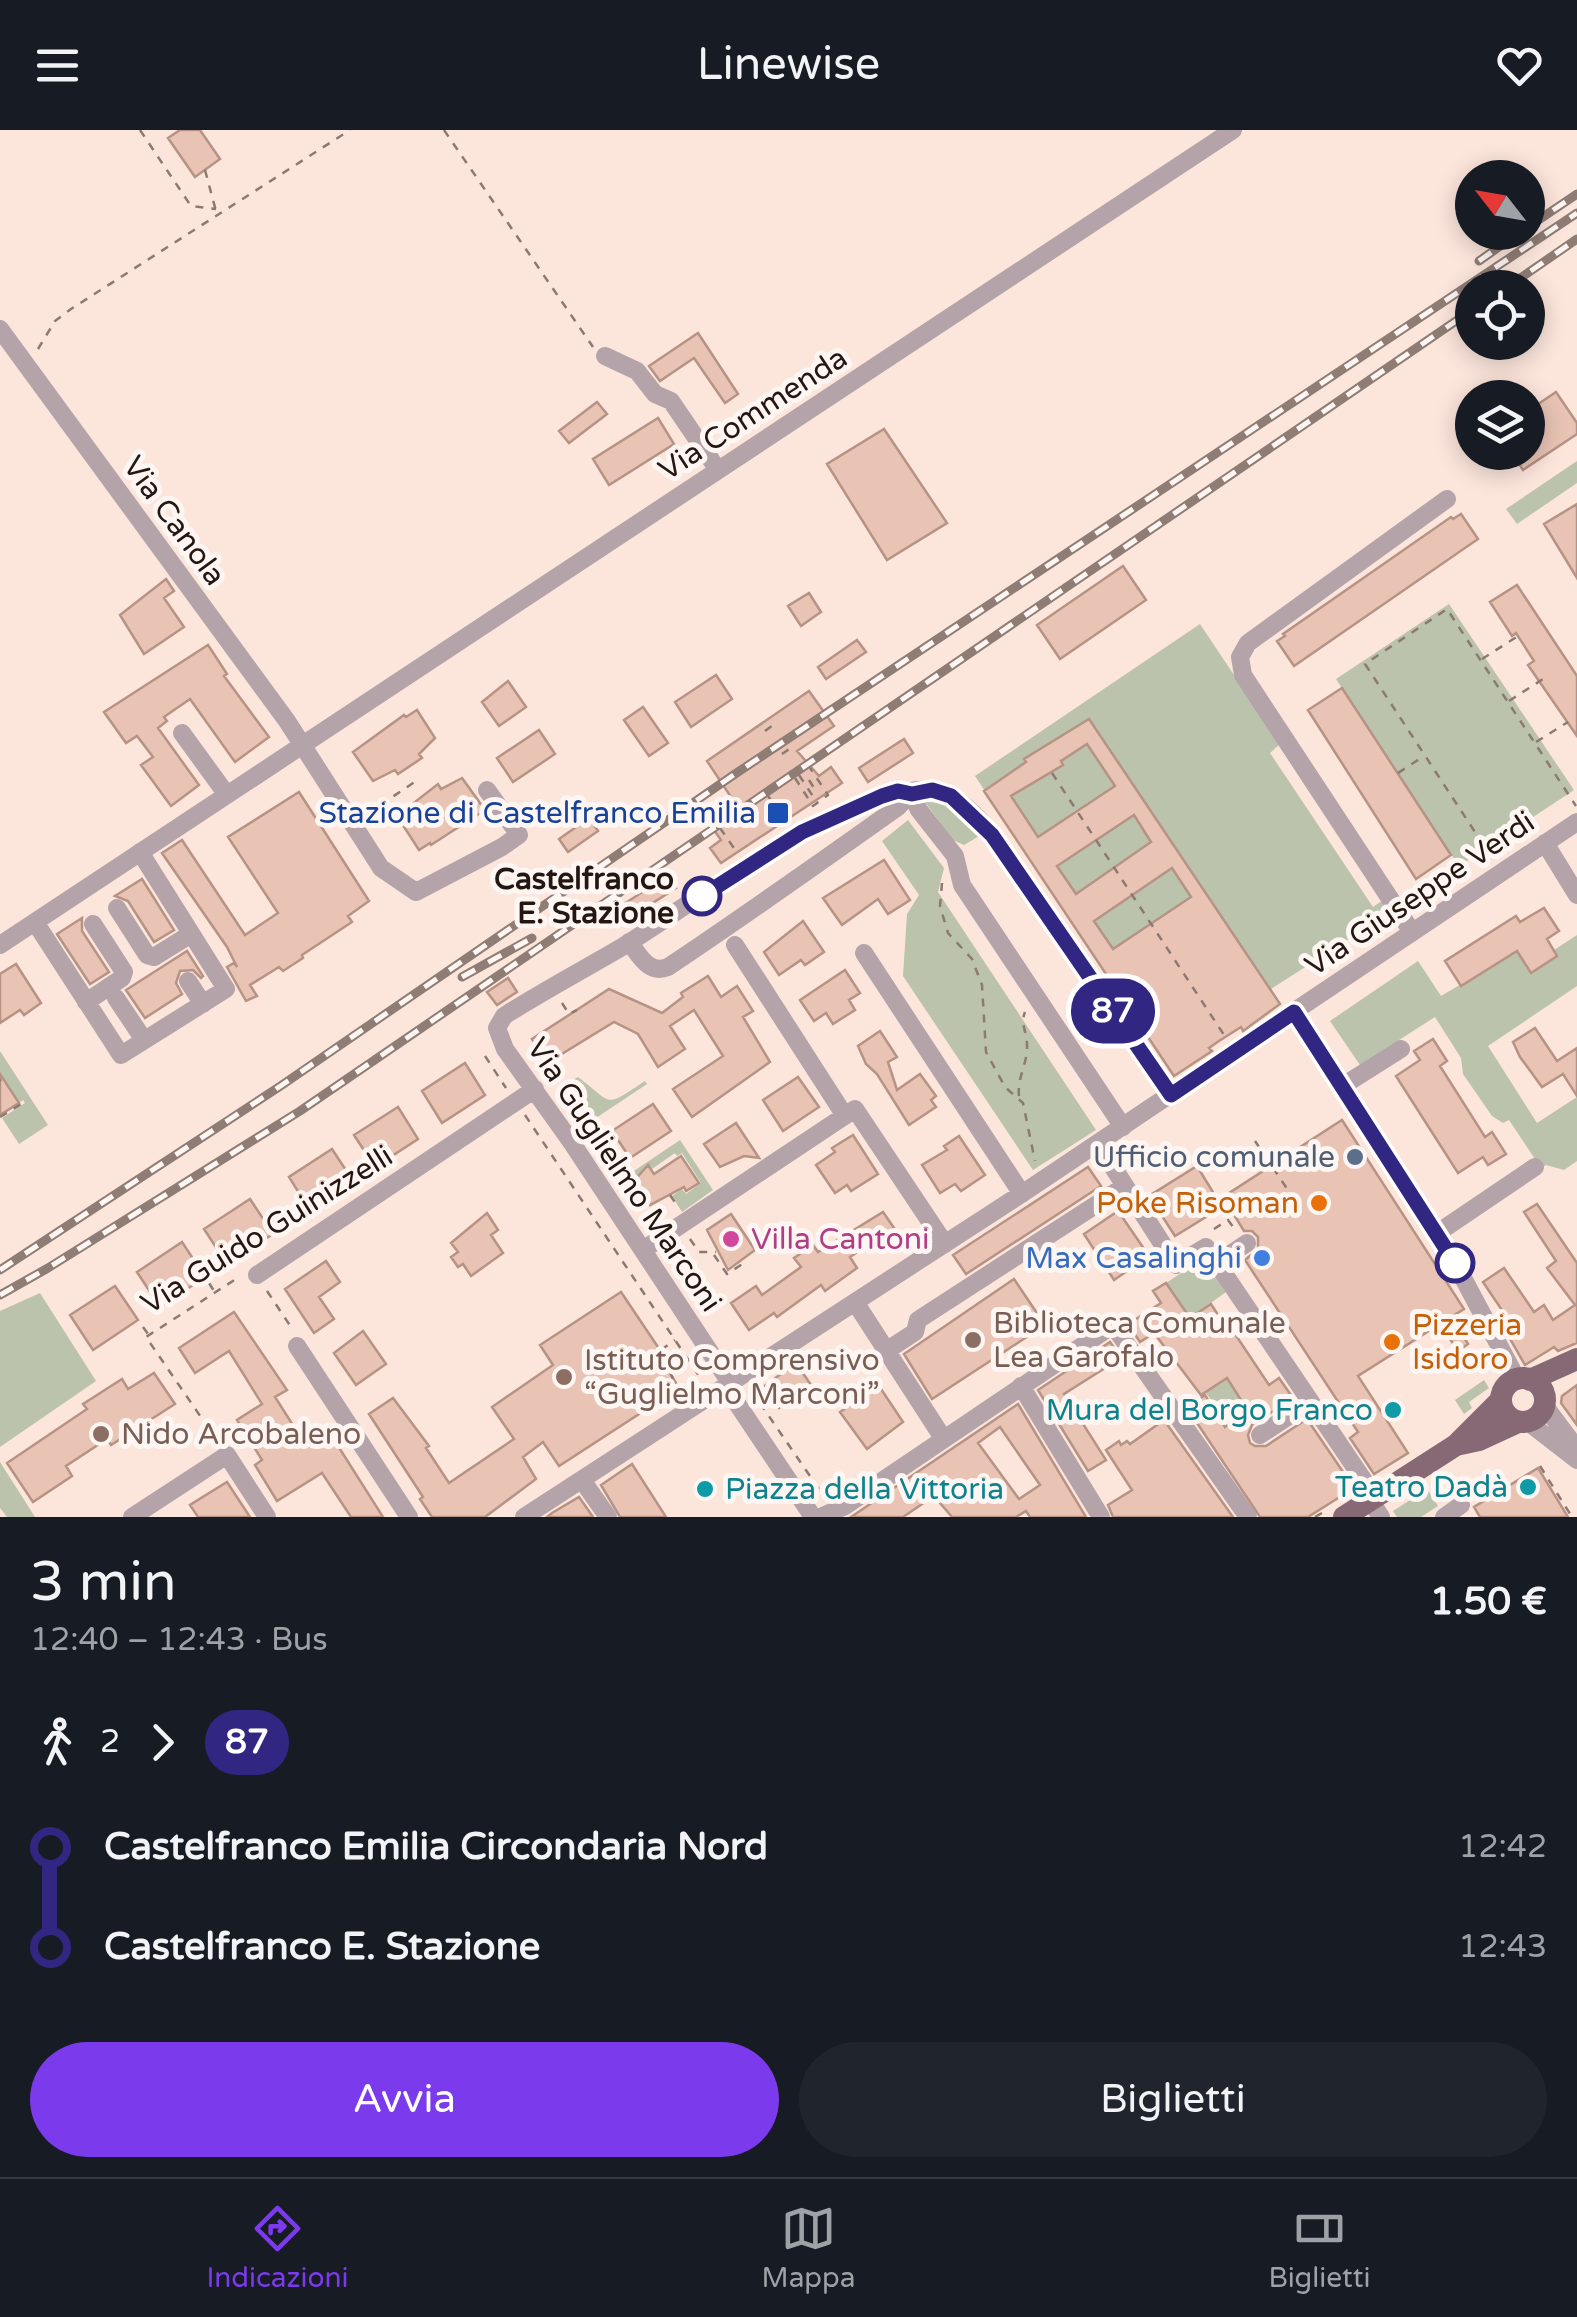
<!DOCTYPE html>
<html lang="it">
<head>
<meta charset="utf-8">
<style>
	:root { --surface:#171b24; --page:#20242c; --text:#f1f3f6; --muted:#9ea1a6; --line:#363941; --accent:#7c3aed }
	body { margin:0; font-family:"Varela Round",sans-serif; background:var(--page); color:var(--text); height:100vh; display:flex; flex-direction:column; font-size:38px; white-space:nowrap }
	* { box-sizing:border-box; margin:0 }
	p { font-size:32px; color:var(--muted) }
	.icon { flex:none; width:55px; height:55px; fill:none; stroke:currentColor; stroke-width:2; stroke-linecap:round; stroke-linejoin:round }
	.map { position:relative; height:1387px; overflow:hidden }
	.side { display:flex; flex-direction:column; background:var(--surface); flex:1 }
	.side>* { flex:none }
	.badge { padding:0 20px; border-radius:32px; font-size:35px; line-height:65px }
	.needle { width:65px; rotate:301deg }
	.tools { position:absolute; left:1455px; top:30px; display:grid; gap:20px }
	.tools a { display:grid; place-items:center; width:90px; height:90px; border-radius:50%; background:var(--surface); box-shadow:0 5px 25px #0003; font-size:50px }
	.map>.badge { position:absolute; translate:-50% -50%; box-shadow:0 0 0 5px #fff }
	.legs { display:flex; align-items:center; gap:15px; height:110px; padding:0 30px; font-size:32px }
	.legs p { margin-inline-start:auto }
	.summary { display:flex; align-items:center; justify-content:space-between; height:170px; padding:0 30px }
	h1 { font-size:55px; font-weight:600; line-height:75px }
	.primary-button { display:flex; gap:20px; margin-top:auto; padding:20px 30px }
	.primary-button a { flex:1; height:115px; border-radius:60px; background:var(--accent); color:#fff; font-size:40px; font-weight:600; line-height:115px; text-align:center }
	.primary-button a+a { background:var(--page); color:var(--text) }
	ul { padding:0 30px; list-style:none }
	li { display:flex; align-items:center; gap:35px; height:100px; font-size:38px }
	li i { display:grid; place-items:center; width:15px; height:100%; margin:0 12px; background:currentColor }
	li i::after { content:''; width:25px; height:25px; margin:-12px; border:8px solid; border-radius:50%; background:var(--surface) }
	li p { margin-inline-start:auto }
	li:first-child i { background:linear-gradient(#0000 50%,currentColor 0) }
	li:last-child i { background:linear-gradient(currentColor 50%,#0000 0) }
	header { display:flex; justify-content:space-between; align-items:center; height:130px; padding:0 30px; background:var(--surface); font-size:45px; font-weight:600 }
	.tab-bar { display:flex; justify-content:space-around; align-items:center; height:140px; border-top:2px solid var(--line); background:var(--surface); font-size:28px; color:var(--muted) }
	.tab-bar a { display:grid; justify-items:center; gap:5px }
	.tab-bar .selected { color:var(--accent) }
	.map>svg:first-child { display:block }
	.green { fill:#bbc3ac }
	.building { fill:#e9c4b4; stroke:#b69384; stroke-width:2.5; fill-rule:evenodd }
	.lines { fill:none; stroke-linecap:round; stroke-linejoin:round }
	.path { stroke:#8c7a72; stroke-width:2.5; stroke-dasharray:8 8; stroke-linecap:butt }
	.minor { stroke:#b4a4aa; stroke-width:18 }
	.major { stroke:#866975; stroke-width:22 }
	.rail-casing { stroke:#8f7d75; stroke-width:9 }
	.rail { stroke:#fef6f3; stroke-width:5; stroke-dasharray:15; stroke-linecap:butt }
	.line-1-casing { stroke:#fff; stroke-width:22 }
	.line-1 { stroke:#312783; stroke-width:15 }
	.transit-dot { fill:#1a4fb4; stroke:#fef6f3; stroke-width:4 }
	.stop-1-dot { fill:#fff; stroke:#312783; stroke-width:5 }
	.service-dot { fill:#5c6f8a; stroke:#fef6f3; stroke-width:4 }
	.food-dot { fill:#e8710a; stroke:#fef6f3; stroke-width:4 }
	.hotel-dot { fill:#d1479c; stroke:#fef6f3; stroke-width:4 }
	.shop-dot { fill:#3f7fe0; stroke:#fef6f3; stroke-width:4 }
	.education-dot { fill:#8d6e63; stroke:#fef6f3; stroke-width:4 }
	.culture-dot { fill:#0f9aa8; stroke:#fef6f3; stroke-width:4 }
	.labels { text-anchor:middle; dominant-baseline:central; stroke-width:10; stroke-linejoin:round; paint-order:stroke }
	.street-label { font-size:30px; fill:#241711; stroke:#fef6f3 }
	.transit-label { font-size:30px; fill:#164399; stroke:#fef6f3; text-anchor:end }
	.stop-label { font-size:30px; font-weight:bold; fill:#241711; stroke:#fef6f3; text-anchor:end }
	.service-label { font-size:30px; fill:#4e5e75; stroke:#fef6f3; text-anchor:end }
	.food-label { font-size:30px; fill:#c56008; stroke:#fef6f3; text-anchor:end }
	.hotel-label { font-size:30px; fill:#b23c85; stroke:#fef6f3; text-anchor:start }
	.shop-label { font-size:30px; fill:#366cbe; stroke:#fef6f3; text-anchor:end }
	.education-label { font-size:30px; fill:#785e54; stroke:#fef6f3; text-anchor:start }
	.culture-label { font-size:30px; fill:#0d838f; stroke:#fef6f3; text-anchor:end }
</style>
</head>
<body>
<header><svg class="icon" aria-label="menu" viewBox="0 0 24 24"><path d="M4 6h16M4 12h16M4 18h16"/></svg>Linewise<svg class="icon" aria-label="heart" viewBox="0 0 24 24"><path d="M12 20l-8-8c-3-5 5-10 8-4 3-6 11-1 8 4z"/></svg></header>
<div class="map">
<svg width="1577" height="1387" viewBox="0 0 1577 1387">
	<rect width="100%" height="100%" fill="#fce5db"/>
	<!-- green -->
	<path class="green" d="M1577,331V353L1517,394L1506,379Z
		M1449,474L1574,660L1459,736L1336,549Z
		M1200,494L1280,614L1270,623L1373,777L1383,770L1391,782L1271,859L1280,874L1243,901L1240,898L1210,917L1212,921L1174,946L975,646Z
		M925,672C952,671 964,686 981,705L964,715L953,710Z
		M908,690L944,738L938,762L1096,1000L1033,1040L903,846L907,784L919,765L882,711Z
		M1577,805V856L1488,916L1537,993L1577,967V1031L1564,1040L1546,1035L1541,1038L1509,990L1503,993L1492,986L1463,944L1461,928L1435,887L1360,935L1330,891L1418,831L1441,866L1517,821L1531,842L1557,826L1554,820Z
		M0,921L48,995L19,1014L2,988L25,973L23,970L19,973L0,946Z
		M578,947C614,974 603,979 645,951L647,954L584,996L559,958Z
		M680,1010L713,1060L682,1082L672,1066L682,1059L686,1064L701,1053L682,1023L677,1026L675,1023L636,1050L631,1043Z
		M1198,1132L1210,1133L1226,1162L1190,1188L1166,1153Z
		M40,1163L96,1251L0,1317V1181Z
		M1229,1246L1236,1262L1251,1279L1240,1286L1236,1280L1233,1282L1226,1278L1221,1282L1205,1262Z
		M1484,1250L1489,1258L1469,1272L1472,1278L1464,1284L1455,1270Z
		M0,1332L35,1387H7L0,1378Z
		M1427,1359L1438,1376L1421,1387H1397L1393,1381Z"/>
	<!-- building -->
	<path class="building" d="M180,0H200L220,29L195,47L168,8Z
		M698,203L738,264L725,273L694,228L660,251L649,236Z
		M1556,262L1577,293V304L1523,340L1511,322H1528V281Z
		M597,272L607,284L569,313L559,301Z
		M658,288L674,314L609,355L593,329Z
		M884,299L947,393L887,430L827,334Z
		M1577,374V448L1544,394Z
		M1461,384L1478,409L1294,536L1277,511L1285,506L1283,504L1451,387L1453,389Z
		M1123,436L1146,470L1060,529L1037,495Z
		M166,449L174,461L164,468L184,497L144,524L120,485Z
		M1517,455L1577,546V606L1528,535L1534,531L1516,503L1512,506L1490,472Z
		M809,463L821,482L801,496L788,476Z
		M857,510L866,522L826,549L818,537Z
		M208,515L227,544L224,546L269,607L235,632L190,569L164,587L167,591L158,598L199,655L171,676L141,635L153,627L137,606L126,613L104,582Z
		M716,545L732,569L691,597L675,572Z
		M508,551L526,577L499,596L482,572Z
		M1342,558L1451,725L1416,749L1308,580Z
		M809,561L834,596L797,621L819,646L831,637L842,653L721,733L710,718L721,710L714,700L741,682L707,631Z
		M643,577L668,613L649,626L624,590Z
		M417,580L435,608L419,624L422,628L398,644L395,640L373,651L353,622L404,585L406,587Z
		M1089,589L1280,874L1243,901L1241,897L1219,911L1209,918L1212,921L1174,946L984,661L1026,632L1024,629ZM1087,614L1115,656L1038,707L1011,666L1063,635L1061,631ZM1134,685L1151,712L1076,764L1057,736ZM1172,738L1191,767L1113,819L1094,791Z
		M539,600L555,624L513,652L497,628Z
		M904,609L913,623L868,652L859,638Z
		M462,648L485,680L431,715L430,713L419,720L397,686L438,654L441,659Z
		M299,662L369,771L348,786L352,792L302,825L303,828L283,841L279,837L250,855L257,866L246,871L227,837L234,833L237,837L227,817L162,723L182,710L245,805L278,783L228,707Z
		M589,688L598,701L568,722L559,709Z
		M884,730L910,770L888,784L878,769L842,795L823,768Z
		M668,745L676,758L623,792L615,780Z
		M142,749L174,800L154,812L128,771L115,766Z
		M1544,778L1559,801L1547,809L1557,826L1531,843L1517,821L1461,856L1445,831L1516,786L1520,792Z
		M82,788V801L109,842L90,854L57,804Z
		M803,791L824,822L805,835L801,830L779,845L764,822Z
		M187,821L203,846L201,848L193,840L180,841L176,853L182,864L145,888L126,860Z
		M16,834L41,873L24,885L20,880L0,893V844Z
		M845,840L860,863L849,870L855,880L833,894L826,883L814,891L800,870Z
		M708,846L721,867L737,856L753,881L743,887L770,932L692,987L673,959L723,926L694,880L670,896L685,919L658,937L638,904L614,892L547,933L532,909L609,859L662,883L683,867L681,863Z
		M508,848L517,862L497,875L487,862Z
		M1535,898L1557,931L1577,918V966L1563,944L1542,957L1520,927L1513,912Z
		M880,901L897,927L888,932L897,960L920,944L936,966L931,970L936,977L909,995L877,944L866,934L858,916Z
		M1433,909L1447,931L1440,936L1485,1007L1492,1002L1506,1024L1488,1035L1483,1027L1458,1043L1396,946L1420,930L1414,921Z
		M465,933L485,965L442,993L422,961Z
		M0,944L19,973L0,985Z
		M798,947L819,977L783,1001L763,970Z
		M653,974L671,1001L630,1028L612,1001Z
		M398,977L418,1009L375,1037L354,1005Z
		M1342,990L1464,1179L1451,1187L1468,1214L1458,1221L1440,1194L1358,1246L1408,1323L1374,1344L1350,1308L1358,1302L1245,1130L1258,1119V1107L1252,1101H1244L1223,1067Z
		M736,993L759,1028L744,1026L720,1037L704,1014Z
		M853,1005L878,1044L851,1061L847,1055L835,1063L816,1035L835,1022L832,1018Z
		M959,1006L985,1045L961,1061L955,1054L940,1063L922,1035L947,1020L944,1016Z
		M332,1019L353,1051L309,1079L289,1047Z
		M681,1026L699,1053L686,1061L684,1057L650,1075L634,1051L648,1035L654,1044Z
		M1197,1036L1222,1077L1175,1106L1149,1066Z
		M1088,1037L1101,1056L966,1144L953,1125Z
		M250,1069L273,1104L227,1134L204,1099Z
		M1537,1074L1577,1133V1213L1558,1221L1554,1217L1525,1235L1501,1193L1508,1189L1483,1152L1504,1138L1534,1182L1544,1175L1553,1190L1575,1175L1547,1138L1556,1131L1524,1082Z
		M1118,1081L1149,1126L1114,1150L1084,1104Z
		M883,1082L894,1098L850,1127L857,1138L825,1161L821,1155L777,1187L774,1183L749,1200L731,1173L756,1156L762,1165L801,1137L794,1128L813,1115L818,1122Z
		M487,1083L498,1100L491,1105L503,1123L471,1146L463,1134L458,1137L451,1127L458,1122L451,1113Z
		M731,1084L755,1120L728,1140L707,1100Z
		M182,1112L205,1147L160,1177L137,1142Z
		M326,1131L340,1152L319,1167L334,1189L314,1203L285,1159Z
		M1014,1149L1045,1195L932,1269L904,1224Z
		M1166,1153L1190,1188L1211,1174L1222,1191L1225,1189L1269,1255L1279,1248L1293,1268L1252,1295L1248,1305L1250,1313L1255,1316H1266L1307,1289L1354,1358L1308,1387H1260L1187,1278L1205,1265L1225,1297L1248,1281L1227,1248L1201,1265L1154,1203L1140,1212L1128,1194L1161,1173L1153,1161Z
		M115,1156L138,1190L93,1220L70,1185Z
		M621,1162L666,1229L663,1231L679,1258L559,1336L543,1312L523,1327L536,1349L485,1387H432L420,1369L423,1367L369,1284L393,1268L429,1316L426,1318L449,1353L514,1309L492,1277L553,1235L540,1215Z
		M234,1182L287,1260L275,1267L303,1311L326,1297L383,1387H351L322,1343L277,1371L255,1335L262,1330L237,1290L262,1274L229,1221L195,1243L179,1218Z
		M363,1201L386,1234L356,1255L334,1223Z
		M1110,1212L1121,1228L1064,1264L1106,1330L1088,1341L1038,1260Z
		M796,1233L811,1255L779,1278L763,1257Z
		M154,1243L175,1274L111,1315L107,1309L66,1336L72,1346L33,1372L7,1333L87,1279L83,1274L122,1249L128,1259Z
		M1577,1255V1295L1561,1273L1562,1266Z
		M879,1256L903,1292L867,1319L840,1282Z
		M1018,1274L1086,1387H1030L1026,1381L1016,1387H952L934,1366L903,1387H851ZM1000,1297L1040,1355L1019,1369L978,1313Z
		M1164,1290L1233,1387H1113L1108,1375L1132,1360L1106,1320L1119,1311L1121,1315L1127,1311L1130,1314Z
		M632,1334L666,1387H620L601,1355Z
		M1538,1338L1568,1387H1480L1474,1377Z
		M227,1352L250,1387H198L190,1375Z
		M579,1367L593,1387H547L552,1383Z"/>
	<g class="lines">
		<!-- path -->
		<path class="path" d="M140,0L191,76L216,79
			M444,0L593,217
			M205,40L217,85
			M38,219L55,191L71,179L350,0
			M1482,529L1518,506
			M1509,571L1543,549
			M765,601L776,593
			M1536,612L1568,592
			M782,624L792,617
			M1052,643L1226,908
			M1398,643L1424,626
			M799,645L818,674
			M795,648L813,676L828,665L810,638
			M809,650L814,658L811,660
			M768,666L773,673
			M367,684L419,649
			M720,698L738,724
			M1492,728L1365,534L1447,479L1576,676
			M942,753L940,776L948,803L972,829L982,855L986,922L1005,957L1023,973L1035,1031
			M562,873L569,884L577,880
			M485,926L506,958
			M0,950L1,951
			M1019,966C1017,947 1028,933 1027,915C1027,902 1020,894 1025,882
			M525,985L701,1249
			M0,987L23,973
			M1255,1011L1294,1069L1289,1072
			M670,1065L678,1077
			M1214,1099L1228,1090L1234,1098
			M690,1109L699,1122H716
			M714,1125L727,1144L744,1133
			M209,1153L214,1161
			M267,1161L293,1200
			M143,1197L148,1204
			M661,1220L675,1210
			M673,1249L668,1238L685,1228
			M751,1260L823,1365
			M218,1312L146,1207L239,1147
			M1540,1336L1572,1387
			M1315,1387L1327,1380"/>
		<!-- minor -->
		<path class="minor" d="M0,199L287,591L381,738L416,762L502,717L519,705L487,660
			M605,226L637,241L655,264L671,271L718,340
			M182,603L227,665
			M911,663L919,680L955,726L962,755L1123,997
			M1545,713L1577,765
			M117,778L147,825L154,827L191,804
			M35,792L121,925L226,859L140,722
			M1412,802L1243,545L1240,527L1248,513L1447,369
			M629,812C640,826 649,845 668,837C746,785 822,731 898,677L911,663
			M0,815L1233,0
			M735,815L845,986
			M864,823L1022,1064
			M188,851L203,874
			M116,868L144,910
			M86,872L122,848L124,842L93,794
			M1294,882L1455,1133L1517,1249
			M1341,957L1401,919
			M1098,1014L1176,1135L1206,1117L1375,1367
			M1436,1104L1535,1037
			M643,1120L855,979L945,1114
			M1217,1133L1247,1113
			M257,1145L535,959
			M855,1172L943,1308
			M297,1216L409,1387
			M886,1221L915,1202L918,1190L1125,1056
			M731,1254L572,1013L505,919L497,898L504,886C543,861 583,840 622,817C684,780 885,627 951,666C991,690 1024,751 1050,790C1090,848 1132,906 1171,965
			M1021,1256L1101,1387
			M726,1257L813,1387
			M1544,1275L1577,1319
			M1528,1292L1577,1330
			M1260,1305L1310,1272
			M582,1350L608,1387
			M1370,1370L1381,1387
			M132,1387L227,1325L267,1387
			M524,1387L1029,1059L1577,692
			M821,1387L845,1376L1113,1195L1248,1387
			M1444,1387L1461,1375"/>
		<!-- major -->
		<path class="major" d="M1501 1270a22 22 0 1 1 44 0a22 22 0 1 1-44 0Z
			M1530,1250L1577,1229
			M1456,1315L1479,1310L1518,1292
			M1344,1387L1456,1315L1501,1270"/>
		<defs>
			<path id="rail" d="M1528,97L1577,64
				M1479,131L1520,102
				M1506,158L1577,109
				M462,847L532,808
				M0,1140L282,955L735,644L1577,83
				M0,1165L48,1138L300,981L1472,180"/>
		</defs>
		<!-- rail casing -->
		<use href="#rail" class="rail-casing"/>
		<!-- rail -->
		<use href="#rail" class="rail"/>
	</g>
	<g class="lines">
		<defs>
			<path id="line-1" d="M702,766L802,702L882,666L898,661L912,664L932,660L951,666L992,705L1171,965L1294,882L1455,1133"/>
		</defs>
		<!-- line-1 casing -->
		<use href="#line-1" class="line-1-casing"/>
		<!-- line-1 -->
		<use href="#line-1" class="line-1"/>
	</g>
	<!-- markers -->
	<rect class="transit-dot" x="766" y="671" width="24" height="24" rx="5"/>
	<g class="stop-1-dot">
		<circle cx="702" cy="766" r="18"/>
		<circle cx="1455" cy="1133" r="18"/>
	</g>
	<circle class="service-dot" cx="1355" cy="1027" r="10"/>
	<g class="food-dot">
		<circle cx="1319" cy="1073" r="10"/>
		<circle cx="1392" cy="1212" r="10"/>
	</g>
	<circle class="hotel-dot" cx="731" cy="1109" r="10"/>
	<circle class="shop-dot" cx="1262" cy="1128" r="10"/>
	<g class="education-dot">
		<circle cx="973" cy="1210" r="10"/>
		<circle cx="564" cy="1247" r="10"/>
		<circle cx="101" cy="1304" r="10"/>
	</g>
	<g class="culture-dot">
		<circle cx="1393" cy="1280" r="10"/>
		<circle cx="1528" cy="1357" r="10"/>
		<circle cx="705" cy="1359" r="10"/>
	</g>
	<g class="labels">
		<!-- street labels -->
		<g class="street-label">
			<text transform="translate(753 284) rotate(-33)">Via Commenda</text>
			<text transform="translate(174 391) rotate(54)">Via Canola</text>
			<text transform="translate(1420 764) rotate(-34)">Via Giuseppe Verdi</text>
			<text transform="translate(624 1045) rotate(56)">Via Guglielmo Marconi</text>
			<text transform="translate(267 1100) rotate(-32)">Via Guido Guinizzelli</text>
		</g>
		<!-- transit labels -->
		<g class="transit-label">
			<text x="756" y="683">Stazione di Castelfranco Emilia</text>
		</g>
		<!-- stop labels -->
		<g class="stop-label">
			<text x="674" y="749">Castelfranco<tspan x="674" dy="34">E. Stazione</tspan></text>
		</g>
		<!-- service labels -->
		<g class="service-label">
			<text x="1335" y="1027">Ufficio comunale</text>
		</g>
		<!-- food labels -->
		<g class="food-label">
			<text x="1299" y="1073">Poke Risoman</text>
			<text x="1412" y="1195" text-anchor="start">Pizzeria<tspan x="1412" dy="34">Isidoro</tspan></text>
		</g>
		<!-- hotel labels -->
		<g class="hotel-label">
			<text x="751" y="1109">Villa Cantoni</text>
		</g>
		<!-- shop labels -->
		<g class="shop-label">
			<text x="1242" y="1128">Max Casalinghi</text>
		</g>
		<!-- education labels -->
		<g class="education-label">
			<text x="993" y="1193">Biblioteca Comunale<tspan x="993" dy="34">Lea Garofalo</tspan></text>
			<text x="584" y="1230">Istituto Comprensivo<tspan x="584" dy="34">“Guglielmo Marconi”</tspan></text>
			<text x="121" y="1304">Nido Arcobaleno</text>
		</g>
		<!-- culture labels -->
		<g class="culture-label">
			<text x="1373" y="1280">Mura del Borgo Franco</text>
			<text x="1508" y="1357">Teatro Dadà</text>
			<text x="725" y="1359" text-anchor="start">Piazza della Vittoria</text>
		</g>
	</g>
</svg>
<div class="tools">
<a><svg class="needle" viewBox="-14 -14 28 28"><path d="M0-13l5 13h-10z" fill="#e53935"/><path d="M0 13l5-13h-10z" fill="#9ea1a6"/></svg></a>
<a><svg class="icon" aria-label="locate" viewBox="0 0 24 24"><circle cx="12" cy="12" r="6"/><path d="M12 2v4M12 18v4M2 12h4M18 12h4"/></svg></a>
<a><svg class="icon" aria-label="layers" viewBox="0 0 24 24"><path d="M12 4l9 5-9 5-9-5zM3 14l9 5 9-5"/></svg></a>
</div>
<b class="badge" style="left:1113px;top:881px;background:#312783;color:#fff">87</b>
</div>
<section class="side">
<div class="summary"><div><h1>3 min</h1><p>12:40 – 12:43 · Bus</p></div><b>1.50 €</b></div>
<div class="legs"><svg class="icon" aria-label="walk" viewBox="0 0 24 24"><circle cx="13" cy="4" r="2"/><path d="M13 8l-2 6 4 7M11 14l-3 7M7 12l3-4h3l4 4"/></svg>2<svg class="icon" aria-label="forward" viewBox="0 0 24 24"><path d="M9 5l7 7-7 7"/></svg><b class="badge" style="background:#312783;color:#fff">87</b></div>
<ul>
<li><i style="color:#312783"></i><b>Castelfranco Emilia Circondaria Nord</b><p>12:42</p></li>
<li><i style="color:#312783"></i><b>Castelfranco E. Stazione</b><p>12:43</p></li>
</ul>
<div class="primary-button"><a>Avvia</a><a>Biglietti</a></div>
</section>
<nav class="tab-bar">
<a class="selected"><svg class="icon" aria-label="directions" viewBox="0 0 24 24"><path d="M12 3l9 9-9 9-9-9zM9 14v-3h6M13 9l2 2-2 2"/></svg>Indicazioni</a>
<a><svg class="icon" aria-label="map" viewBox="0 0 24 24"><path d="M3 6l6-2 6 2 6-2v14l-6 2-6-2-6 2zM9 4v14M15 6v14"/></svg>Mappa</a>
<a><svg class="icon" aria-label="tickets" viewBox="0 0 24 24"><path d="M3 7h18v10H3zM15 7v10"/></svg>Biglietti</a>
</nav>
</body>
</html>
